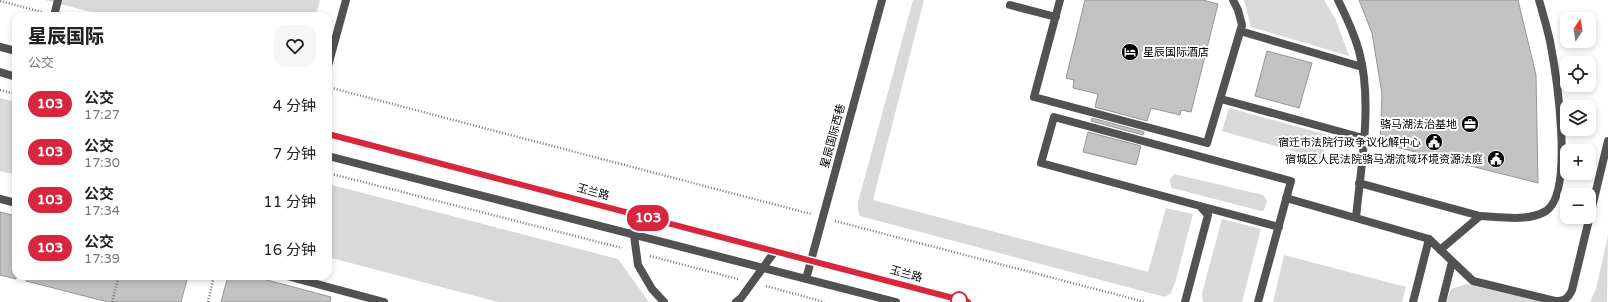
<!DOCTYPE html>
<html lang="zh">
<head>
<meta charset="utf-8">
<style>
	:root { --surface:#fff; --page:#f6f6f6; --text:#222; --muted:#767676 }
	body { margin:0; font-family:"Varela Round","Noto Sans SC",sans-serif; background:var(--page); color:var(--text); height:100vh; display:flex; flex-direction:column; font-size:15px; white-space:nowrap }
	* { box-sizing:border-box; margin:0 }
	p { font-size:13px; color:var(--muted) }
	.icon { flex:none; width:22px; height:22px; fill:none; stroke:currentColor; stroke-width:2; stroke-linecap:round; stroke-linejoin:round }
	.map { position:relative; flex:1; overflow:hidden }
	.side { position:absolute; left:12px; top:12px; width:320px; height:268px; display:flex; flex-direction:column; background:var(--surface); border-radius:12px; box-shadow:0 2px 6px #0003 }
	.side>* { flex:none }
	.badge { padding:0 8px; border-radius:13px; font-size:14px; line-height:26px }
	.needle { width:26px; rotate:12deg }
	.fabs { position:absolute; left:1560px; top:12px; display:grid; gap:8px }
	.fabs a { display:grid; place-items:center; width:36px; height:36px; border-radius:8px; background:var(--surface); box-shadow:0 2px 6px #0003; font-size:20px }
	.map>.badge { position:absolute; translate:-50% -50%; box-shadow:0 0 0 2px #fff }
	.round { display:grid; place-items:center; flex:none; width:42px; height:42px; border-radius:12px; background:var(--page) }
	.head { display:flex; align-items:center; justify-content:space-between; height:68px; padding:0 16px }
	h1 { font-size:19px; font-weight:800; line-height:30px }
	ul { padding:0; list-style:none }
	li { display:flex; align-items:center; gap:12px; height:48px; padding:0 16px }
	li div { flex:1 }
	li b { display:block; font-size:15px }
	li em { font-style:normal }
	li .badge { min-width:44px; font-weight:700; text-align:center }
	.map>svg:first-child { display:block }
	.green { fill:#d9d9d9 }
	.building { fill:#c2c2c2; stroke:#969696 }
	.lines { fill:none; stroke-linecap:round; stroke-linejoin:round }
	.path { stroke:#747474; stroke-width:2.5; stroke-dasharray:1 2; stroke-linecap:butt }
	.service { stroke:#525252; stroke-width:8 }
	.pedestrian { stroke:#525252; stroke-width:8 }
	.minor { stroke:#525252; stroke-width:8 }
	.tertiary { stroke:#525252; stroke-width:8 }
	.line-casing { stroke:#fff; stroke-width:9 }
	.line { stroke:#d7263d; stroke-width:6 }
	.stop-dot { fill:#fff; stroke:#d7263d; stroke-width:2 }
	.labels { text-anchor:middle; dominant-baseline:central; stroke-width:4; stroke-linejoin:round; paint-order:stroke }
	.poi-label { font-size:11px; fill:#000; stroke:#fff; text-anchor:end }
	.street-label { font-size:11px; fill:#000; stroke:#fff }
</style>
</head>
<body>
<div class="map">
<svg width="1608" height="302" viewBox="0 0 1608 302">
	<rect width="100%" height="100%" fill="#fff"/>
	<!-- green -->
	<path class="green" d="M45,0H320L316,16H106Z
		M913,0H924L873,200L1148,272L1166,208L1193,214L1175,283L1171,293L1165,297L860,216L858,210V202Z
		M1244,0H1324L1336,20L1349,56L1251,27Z
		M0,98L16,102V175L0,171Z
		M1229,108L1328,135L1321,159L1222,131Z
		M1174,174L1263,195L1267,201L1264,210L1261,211L1176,189L1172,188C1169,182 1169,179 1174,174Z
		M328,184L618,259L649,302H498L328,257Z
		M1222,219L1261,229L1242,302H1203L1202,293Z
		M1608,235L1607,302H1590L1596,289Z
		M1284,255L1406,287L1402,302H1273Z
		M1467,284L1544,302H1446L1451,289Z"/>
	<!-- building -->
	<path class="building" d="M1085,0H1203L1218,4L1191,112L1181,110L1180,115L1151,108L1147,121L1095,107L1098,94L1073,88L1074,80L1066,78Z
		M1359,0H1518L1536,75L1538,183L1380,143L1382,94L1372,33Z
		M1267,51L1312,63L1299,108L1255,96Z
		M1092,118L1144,132L1143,135L1091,121Z
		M1088,132L1141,146L1136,165L1083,152Z
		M0,212L16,216V279L0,275Z
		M27,276H188L181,302H108L26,281Z
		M228,276H252L331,297L330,302H221Z"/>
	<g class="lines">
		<!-- path -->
		<path class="path" d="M0,1L42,12
			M328,87L811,214
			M0,90L16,94
			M328,173L622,248
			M835,221L1145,302
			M650,256L738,279
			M766,286L824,302
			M112,302L119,276
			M208,302L214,276"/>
		<!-- service -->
		<path class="service" d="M1060,0L1034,97L1207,143L1242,25L1238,10L1233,0
			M1338,0C1346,16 1354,33 1359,51C1373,102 1361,165 1356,218
			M1010,5L1056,17
			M1240,31L1362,67
			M1221,99L1363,138
			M1359,183L1480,216
			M1286,198L1429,239L1473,281L1555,301C1564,301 1568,299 1572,290L1608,141
			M0,199L16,203
			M1200,206L1279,227
			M631,213L638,265L652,289L664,302
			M1440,250L1480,216C1500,217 1528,222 1546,211C1575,192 1556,72 1550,41C1547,28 1543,14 1539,0
			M287,276L384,302
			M736,302L741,298L775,251
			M1185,302L1208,215L1200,206L1041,163L1054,117L1291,181L1258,302
			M1413,302L1429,239
			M1442,302L1452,262"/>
		<!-- pedestrian -->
		<path class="pedestrian" d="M54,16L58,0"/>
		<!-- minor -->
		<path class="minor" d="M328,66L346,0
			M806,279L882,0"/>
		<!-- tertiary -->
		<path class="tertiary" d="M0,47L16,51
			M0,72L16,77
			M328,134L968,302
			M328,156L896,302"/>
	</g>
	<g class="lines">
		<defs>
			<path id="line" d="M328,134L968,302"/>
		</defs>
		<!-- line casing -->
		<use href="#line" class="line-casing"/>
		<!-- line -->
		<use href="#line" class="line"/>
	</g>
	<!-- icons -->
	<defs>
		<symbol id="hotel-disc" viewBox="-11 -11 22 22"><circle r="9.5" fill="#000" stroke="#fff"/><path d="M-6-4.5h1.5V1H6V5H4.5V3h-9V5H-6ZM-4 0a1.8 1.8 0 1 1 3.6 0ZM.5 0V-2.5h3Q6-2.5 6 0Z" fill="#fff"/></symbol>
		<symbol id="office-disc" viewBox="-11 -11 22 22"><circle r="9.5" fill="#000" stroke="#fff"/><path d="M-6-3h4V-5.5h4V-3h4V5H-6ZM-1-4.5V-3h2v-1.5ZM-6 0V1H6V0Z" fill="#fff"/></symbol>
		<symbol id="civic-disc" viewBox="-11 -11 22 22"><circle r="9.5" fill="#000" stroke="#fff"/><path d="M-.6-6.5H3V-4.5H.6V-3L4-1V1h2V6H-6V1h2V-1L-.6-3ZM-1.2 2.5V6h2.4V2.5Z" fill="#fff"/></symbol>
	</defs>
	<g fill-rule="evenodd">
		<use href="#hotel-disc" x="1120" y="42" width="20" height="20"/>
		<use href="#office-disc" x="1460" y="114" width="20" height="20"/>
		<use href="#civic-disc" x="1424" y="132" width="20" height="20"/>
		<use href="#civic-disc" x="1486" y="149" width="20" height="20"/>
	</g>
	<!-- markers -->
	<circle class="stop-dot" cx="959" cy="300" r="8"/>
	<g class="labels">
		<!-- poi labels -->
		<g class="poi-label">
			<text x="1143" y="52" text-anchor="start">星辰国际酒店</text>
			<text x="1457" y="124">骆马湖法治基地</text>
			<text x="1421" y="142">宿迁市法院行政争议化解中心</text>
			<text x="1483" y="159">宿城区人民法院骆马湖流域环境资源法庭</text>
		</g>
		<!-- street labels -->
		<g class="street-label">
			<text transform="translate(833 136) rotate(-75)">星辰国际西巷</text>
			<text transform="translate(593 192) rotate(15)">玉兰路</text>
			<text transform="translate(906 274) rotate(15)">玉兰路</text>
		</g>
	</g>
</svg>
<div class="fabs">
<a><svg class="needle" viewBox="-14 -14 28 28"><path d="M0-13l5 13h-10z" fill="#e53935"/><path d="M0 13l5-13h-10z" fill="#767676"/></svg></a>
<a><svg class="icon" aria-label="locate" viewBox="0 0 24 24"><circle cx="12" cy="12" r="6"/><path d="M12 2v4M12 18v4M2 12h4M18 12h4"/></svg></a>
<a><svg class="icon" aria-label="layers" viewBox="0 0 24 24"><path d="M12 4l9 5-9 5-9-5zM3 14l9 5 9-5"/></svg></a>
<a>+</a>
<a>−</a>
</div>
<b class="badge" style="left:648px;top:218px;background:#d7263d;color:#fff">103</b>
<section class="side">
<div class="head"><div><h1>星辰国际</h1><p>公交</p></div><a class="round"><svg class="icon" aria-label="heart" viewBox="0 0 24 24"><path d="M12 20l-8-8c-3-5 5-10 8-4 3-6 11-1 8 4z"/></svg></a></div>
<ul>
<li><span class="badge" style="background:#d7263d;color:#fff">103</span><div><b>公交</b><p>17:27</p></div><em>4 分钟</em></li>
<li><span class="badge" style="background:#d7263d;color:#fff">103</span><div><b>公交</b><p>17:30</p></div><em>7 分钟</em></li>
<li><span class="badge" style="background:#d7263d;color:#fff">103</span><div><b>公交</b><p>17:34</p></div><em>11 分钟</em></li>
<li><span class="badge" style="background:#d7263d;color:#fff">103</span><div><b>公交</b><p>17:39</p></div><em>16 分钟</em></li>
</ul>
</section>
</div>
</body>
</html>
